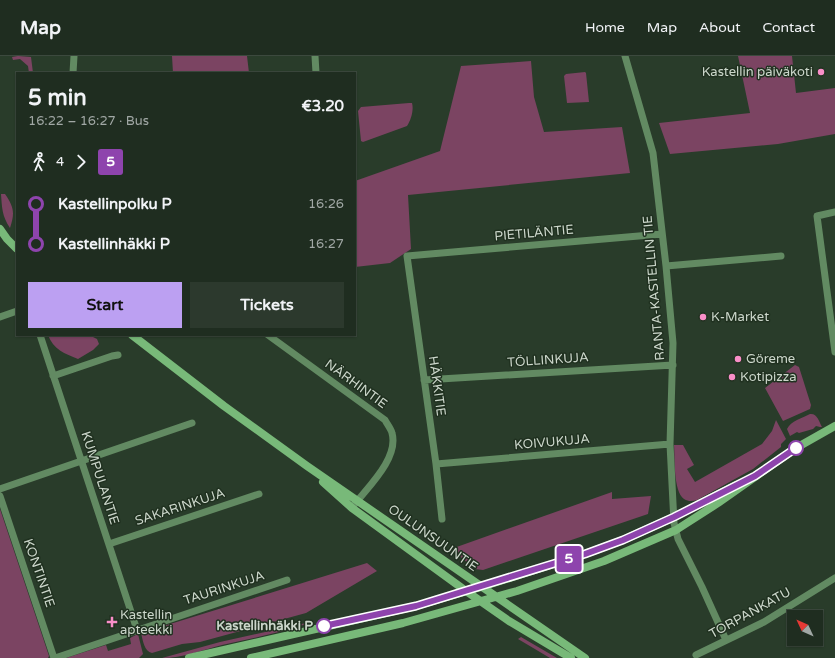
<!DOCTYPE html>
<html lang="en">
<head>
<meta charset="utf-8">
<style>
	:root { --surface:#1f2d20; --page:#2c392d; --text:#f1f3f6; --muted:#a1a8a5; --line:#3c493e; --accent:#bca0f2 }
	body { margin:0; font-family:"Varela Round",sans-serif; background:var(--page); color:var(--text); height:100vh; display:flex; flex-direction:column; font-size:15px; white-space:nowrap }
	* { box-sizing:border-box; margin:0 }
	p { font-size:13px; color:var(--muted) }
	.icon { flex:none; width:22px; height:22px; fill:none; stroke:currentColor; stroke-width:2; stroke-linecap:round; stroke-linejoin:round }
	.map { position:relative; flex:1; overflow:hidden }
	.side { position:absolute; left:16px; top:16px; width:340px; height:264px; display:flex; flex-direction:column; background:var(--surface); border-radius:0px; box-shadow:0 1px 3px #0004,0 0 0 1px var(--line) }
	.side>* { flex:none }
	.badge { padding:0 8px; border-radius:3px; font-size:14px; line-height:26px }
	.needle { width:26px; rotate:314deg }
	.controls { position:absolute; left:787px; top:554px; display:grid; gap:8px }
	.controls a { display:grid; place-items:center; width:36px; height:36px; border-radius:0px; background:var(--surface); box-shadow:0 1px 3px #0004,0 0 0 1px var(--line); font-size:20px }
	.map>.badge { position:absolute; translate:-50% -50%; box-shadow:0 0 0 2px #fff }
	.legs { display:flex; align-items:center; gap:6px; height:44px; padding:0 12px; font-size:13px }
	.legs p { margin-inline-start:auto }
	.headline { display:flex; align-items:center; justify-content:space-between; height:68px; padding:0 12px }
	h1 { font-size:22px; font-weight:700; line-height:30px }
	.action { display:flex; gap:8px; margin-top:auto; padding:8px 12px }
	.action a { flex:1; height:46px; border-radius:0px; background:var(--accent); color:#111; font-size:16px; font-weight:700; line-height:46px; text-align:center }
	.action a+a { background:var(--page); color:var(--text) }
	ul { padding:0 12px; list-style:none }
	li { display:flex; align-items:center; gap:14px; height:40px; font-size:15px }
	li i { display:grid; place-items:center; width:6px; height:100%; margin:0 5px; background:currentColor }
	li i::after { content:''; width:10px; height:10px; margin:-5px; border:3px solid; border-radius:50%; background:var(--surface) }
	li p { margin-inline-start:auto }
	li:first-child i { background:linear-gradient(#0000 50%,currentColor 0) }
	li:last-child i { background:linear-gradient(currentColor 50%,#0000 0) }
	header { display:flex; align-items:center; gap:24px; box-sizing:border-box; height:56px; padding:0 20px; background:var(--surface); border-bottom:1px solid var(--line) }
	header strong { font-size:19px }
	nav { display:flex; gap:22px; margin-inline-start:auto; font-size:14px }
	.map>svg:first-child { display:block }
	.green { fill:#7b4462 }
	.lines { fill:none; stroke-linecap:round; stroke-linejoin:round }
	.minor { stroke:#628a62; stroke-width:7 }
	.secondary { stroke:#78b979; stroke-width:8 }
	.line-1-casing { stroke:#fff; stroke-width:9 }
	.line-1 { stroke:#8e44ad; stroke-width:6 }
	.poi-dot { fill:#f98fc8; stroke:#203120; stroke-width:1.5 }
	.stop-1-dot { fill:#fff; stroke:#8e44ad; stroke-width:2 }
	.labels { text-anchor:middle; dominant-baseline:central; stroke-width:3; stroke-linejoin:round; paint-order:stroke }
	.poi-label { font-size:13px; fill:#ccd7cb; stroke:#203120; text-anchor:start }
	.street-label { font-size:13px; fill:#ccd7cb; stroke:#203120 }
	.stop-label { font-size:13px; font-weight:bold; fill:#ccd7cb; stroke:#203120; text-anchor:end }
</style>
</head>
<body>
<header>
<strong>Map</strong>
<nav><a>Home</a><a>Map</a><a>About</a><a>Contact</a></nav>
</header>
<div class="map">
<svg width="835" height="602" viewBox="0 0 835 602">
	<rect width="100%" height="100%" fill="#293c2a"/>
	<!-- green -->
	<path class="green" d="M18,0L31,1L33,17H29L28,10L20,3L13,4L12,1Z
		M172,0H247L249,17H173Z
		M738,0H792L796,37L835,32V78L778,88L670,98L659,67L750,57Z
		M531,5L534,41L544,76L622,71L630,117L408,139L411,193L390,207L355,211V125L440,95L461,10Z
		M585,16L586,17L589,46L567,47L564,20L566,18Z
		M409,47H412C414,54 411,64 407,70L363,86L361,85L358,55L361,51Z
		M1,138H5C14,151 15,157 10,172C2,160 2,152 1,138Z
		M48,279H89L97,283L99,288L93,294L78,303C65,298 53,293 48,279Z
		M795,309L799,311L811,349L810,353L783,365L765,332Z
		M810,358C817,357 819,365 822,371H820L816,370L813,373L799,377L797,376L790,380L787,373C791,365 802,362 810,358Z
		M776,364L786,383L781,388V391L753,413L697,444C693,445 689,446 684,443C673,435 675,402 674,389H683L694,409L687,413L695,426L762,388L772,375Z
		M612,436V443L651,440L648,458L483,514L475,513L451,493Z
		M0,453L49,600L48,602H0Z
		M367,507L377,515L306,557L200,586L182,588L152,597C144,595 143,585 141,577Z
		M315,565C285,576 253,582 222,589C202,594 183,602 162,602L220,586Z
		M138,578L143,598L139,602H66L106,589L108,595L131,588L130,582Z
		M521,581L557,602H550L518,583Z"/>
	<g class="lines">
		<!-- minor -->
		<path class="minor" d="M315,0L316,17
			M625,0L653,97L666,210L673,287L670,388L674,467L678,483L702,531L726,584
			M73,17L74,0
			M835,156L817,160L835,296
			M666,210L781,200
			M0,261L17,255
			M40,279L137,574
			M268,279L385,364C387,368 391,373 392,377C399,402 368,431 354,449
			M53,320L112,300L118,299
			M424,324L673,309
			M436,408L670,388
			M0,433L192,367
			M0,440L54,602
			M442,463L436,408L407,200L662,178
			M109,488L259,438
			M696,599L764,566L835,522
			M55,602L287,524"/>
		<!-- secondary -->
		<path class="secondary" d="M0,173L7,183L17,193
			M132,279L224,350L307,410L585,602
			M323,426L352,452L466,535L509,565L571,602
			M189,602L416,550L481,531L585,498L623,484L674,461L736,429
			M251,602L403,567L517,535L604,505L676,474L718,447L796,392L835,370"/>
	</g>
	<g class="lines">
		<defs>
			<path id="line-1" d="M324,570L416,550L585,498L623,484L674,461L755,420L796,392"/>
		</defs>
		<!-- line-1 casing -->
		<use href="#line-1" class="line-1-casing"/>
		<!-- line-1 -->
		<use href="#line-1" class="line-1"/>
	</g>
	<!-- markers -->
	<g class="poi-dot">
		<circle cx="821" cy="16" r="4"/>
		<circle cx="703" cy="261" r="4"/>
		<circle cx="738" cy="303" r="4"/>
		<circle cx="732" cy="321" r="4"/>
		<path d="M110 560h4v4h4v4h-4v4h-4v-4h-4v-4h4z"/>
	</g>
	<g class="stop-1-dot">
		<circle cx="796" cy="392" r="7"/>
		<circle cx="324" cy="570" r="7"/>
	</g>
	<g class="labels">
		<!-- poi labels -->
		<g class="poi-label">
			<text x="813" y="16" text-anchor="end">Kastellin päiväkoti</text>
			<text x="711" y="261">K-Market</text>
			<text x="746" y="303">Göreme</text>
			<text x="740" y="321">Kotipizza</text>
			<text x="120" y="559">Kastellin<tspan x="120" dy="15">apteekki</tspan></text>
		</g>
		<!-- street labels -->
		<g class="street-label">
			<text transform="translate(534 177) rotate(-5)">PIETILÄNTIE</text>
			<text transform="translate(654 232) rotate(-95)">RANTA-KASTELLIN TIE</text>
			<text transform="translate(548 304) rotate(-4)">TÖLLINKUJA</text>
			<text transform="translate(356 328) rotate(36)">NÄRHINTIE</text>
			<text transform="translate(437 330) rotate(82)">HÄKKITIE</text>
			<text transform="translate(552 386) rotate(-5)">KOIVUKUJA</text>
			<text transform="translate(100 422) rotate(72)">KUMPULANTIE</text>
			<text transform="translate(180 451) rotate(-18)">SAKARINKUJA</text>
			<text transform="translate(433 482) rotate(35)">OULUNSUUNTIE</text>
			<text transform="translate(39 517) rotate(71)">KONTINTIE</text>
			<text transform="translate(224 532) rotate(-18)">TAURINKUJA</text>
			<text transform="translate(750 557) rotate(-29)">TORPANKATU</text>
		</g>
		<!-- stop labels -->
		<g class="stop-label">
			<text x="313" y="570">Kastellinhäkki P</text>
		</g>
	</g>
</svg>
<div class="controls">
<a><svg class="needle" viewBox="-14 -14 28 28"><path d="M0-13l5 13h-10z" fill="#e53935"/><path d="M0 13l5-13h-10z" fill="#a1a8a5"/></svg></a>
</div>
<b class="badge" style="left:569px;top:503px;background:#8e44ad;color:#fff">5</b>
<section class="side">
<div class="headline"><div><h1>5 min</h1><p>16:22 – 16:27 · Bus</p></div><b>€3.20</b></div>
<div class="legs"><svg class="icon" aria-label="walk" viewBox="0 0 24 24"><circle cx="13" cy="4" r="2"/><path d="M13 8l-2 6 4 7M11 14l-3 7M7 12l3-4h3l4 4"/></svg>4<svg class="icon" aria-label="forward" viewBox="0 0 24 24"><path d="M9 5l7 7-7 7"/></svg><b class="badge" style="background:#8e44ad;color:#fff">5</b></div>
<ul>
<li><i style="color:#8e44ad"></i><b>Kastellinpolku P</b><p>16:26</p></li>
<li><i style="color:#8e44ad"></i><b>Kastellinhäkki P</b><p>16:27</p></li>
</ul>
<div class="action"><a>Start</a><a>Tickets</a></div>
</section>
</div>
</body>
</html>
